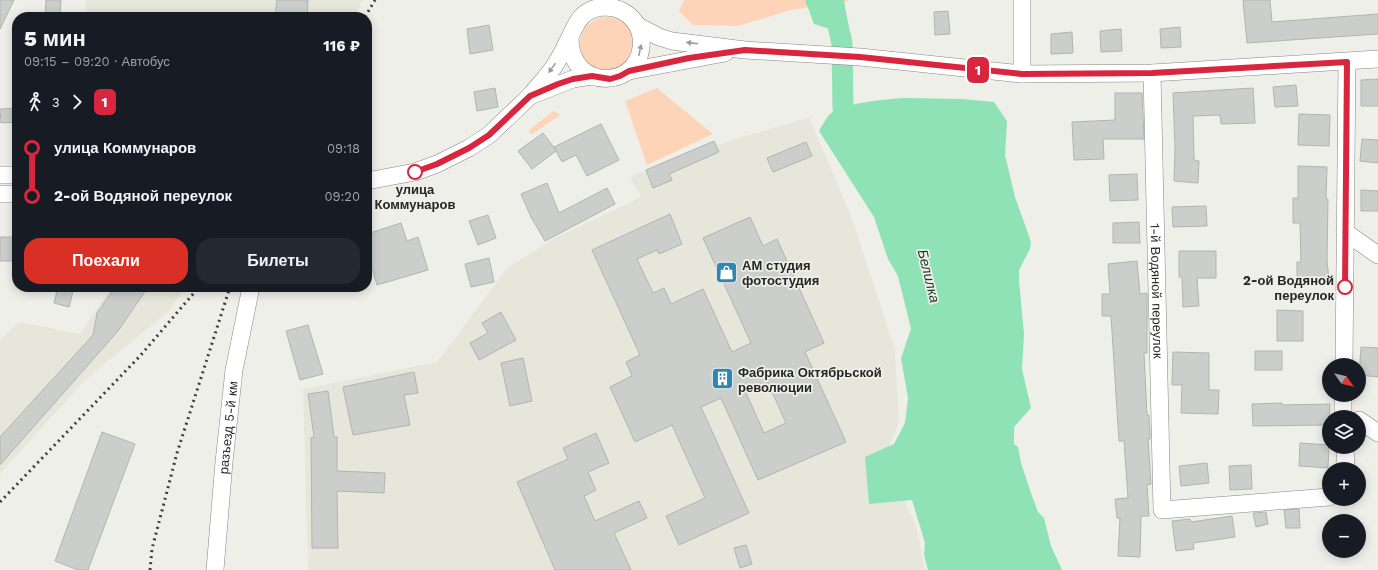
<!DOCTYPE html>
<html lang="ru">
<head>
<meta charset="utf-8">
<style>
	:root { --surface:#171b24; --page:#242831; --text:#f1f3f6; --muted:#9ea1a6; --accent:#d93025 }
	body { margin:0; font-family:"Work Sans",sans-serif; background:var(--page); color:var(--text); height:100vh; display:flex; flex-direction:column; font-size:15px; white-space:nowrap }
	* { box-sizing:border-box; margin:0 }
	p { font-size:13px; color:var(--muted) }
	.icon { flex:none; width:22px; height:22px; fill:none; stroke:currentColor; stroke-width:2; stroke-linecap:round; stroke-linejoin:round }
	.map { position:relative; flex:1; overflow:hidden }
	.details { position:absolute; left:12px; top:12px; width:360px; height:280px; display:flex; flex-direction:column; background:var(--surface); border-radius:16px; box-shadow:0 2px 10px #0003 }
	.details>* { flex:none }
	.badge { padding:0 8px; border-radius:6px; font-size:14px; line-height:26px }
	.needle { width:26px; rotate:124deg }
	.tools { position:absolute; left:1322px; top:358px; display:grid; gap:8px }
	.tools a { display:grid; place-items:center; width:44px; height:44px; border-radius:50%; background:var(--surface); box-shadow:0 2px 10px #0003; font-size:20px }
	.map>.badge { position:absolute; translate:-50% -50%; box-shadow:0 0 0 2px #fff }
	.legs { display:flex; align-items:center; gap:6px; height:44px; padding:0 12px; font-size:13px }
	.legs p { margin-inline-start:auto }
	.overview { display:flex; align-items:center; justify-content:space-between; height:68px; padding:0 12px }
	h1 { font-size:22px; font-weight:800; line-height:30px }
	.action { display:flex; gap:8px; margin-top:auto; padding:8px 12px }
	.action a { flex:1; height:46px; border-radius:16px; background:var(--accent); color:#fff; font-size:16px; font-weight:800; line-height:46px; text-align:center }
	.action a+a { background:var(--page); color:var(--text) }
	ul { padding:0 12px; list-style:none }
	li { display:flex; align-items:center; gap:14px; height:48px; font-size:15px }
	li i { display:grid; place-items:center; width:6px; height:100%; margin:0 5px; background:currentColor }
	li i::after { content:''; width:10px; height:10px; margin:-5px; border:3px solid; border-radius:50%; background:var(--surface) }
	li p { margin-inline-start:auto }
	li:first-child i { background:linear-gradient(#0000 50%,currentColor 0) }
	li:last-child i { background:linear-gradient(currentColor 50%,#0000 0) }
	.map>svg:first-child { display:block }
	.built { fill:#e6e7da }
	.green { fill:#fdd4b7 }
	.water { fill:#8ee2b5 }
	.lines { fill:none; stroke-linecap:round; stroke-linejoin:round }
	.river { stroke:#8ee2b5; stroke-width:21 }
	.building { fill:#cbceca; stroke:#b1b4b0; fill-rule:evenodd }
	.minor-casing { stroke:#868681; stroke-width:18 }
	.minor { stroke:#fff; stroke-width:17 }
	.rail { stroke:#3c3d3b; stroke-width:3; stroke-dasharray:2 4; stroke-linecap:butt }
	.oneway { fill:#9d9e9d }
	.line-1-casing { stroke:#fff; stroke-width:9 }
	.line-1 { stroke:#d7263d; stroke-width:6 }
	.stop-1-dot { fill:#fff; stroke:#d7263d; stroke-width:2 }
	.labels { text-anchor:middle; dominant-baseline:central; stroke-width:3.5; stroke-linejoin:round; paint-order:stroke }
	.stop-label { font-size:13px; font-weight:bold; fill:#262725; stroke:#efefea }
	.poi-label { font-size:13px; font-weight:bold; fill:#262725; stroke:#efefea; text-anchor:start }
	.street-label { font-size:13px; fill:#262725; stroke:#efefea }
	.water-label { font-size:14px; font-style:italic; fill:#133826; stroke:#efefea }
</style>
</head>
<body>
<div class="map">
<svg width="1378" height="570" viewBox="0 0 1378 570">
	<rect width="100%" height="100%" fill="#efefea"/>
	<!-- built -->
	<path class="built" d="M86,0H363L354,17H85Z
		M809,117L851,216L895,350L899,422L890,444L902,496L916,525L925,570H308L303,389L437,362L507,268L555,238L641,197L630,177L714,141L716,145Z
		M111,287H185L168,312L85,380L0,474V340L20,322L80,334Z"/>
	<!-- green -->
	<path class="green" d="M684,0H848V1L791,10L738,26L693,25L679,11Z
		M580 44a27 27 0 1 1 54 0a27 27 0 1 1-54 0Z
		M657,88L713,134L647,165L625,101Z
		M554,111L560,115L532,134L529,133L530,129Z"/>
	<!-- water -->
	<path class="water" d="M805,0H844L848,25L846,43H842L833,30L814,24Z
		M904,98L962,99L994,102L1007,121L1005,155L1015,197L1031,242L1030,249L1019,270V281L1024,334L1022,369L1031,408L1014,427V444L1018,447L1021,463L1032,496L1038,512L1044,518L1051,546L1062,570H928L924,555L925,543L912,500L869,504L865,457L894,444L905,423L908,398L901,358L911,329L898,276L888,259L874,217L819,131C822,126 825,120 829,115C840,103 887,99 904,98Z"/>
	<g class="lines">
		<!-- river -->
		<path class="river" d="M832,0L842,43L843,108L859,131"/>
	</g>
	<!-- building -->
	<path class="building" d="M0,0H14L0,29Z
		M46,0H61L60,17H45Z
		M277,0H308L307,17H275Z
		M1243,0H1270L1272,22L1378,14V34L1247,43Z
		M948,11L950,34L935,35L934,12Z
		M489,25L493,50L470,54L467,29Z
		M1180,27L1181,47L1161,48L1160,29Z
		M1121,29L1122,51L1101,52L1100,31Z
		M1072,32L1073,53L1051,54V34Z
		M1378,79V106H1361V80Z
		M1296,85L1298,106L1275,107L1273,87Z
		M495,88L498,107L477,111L474,92Z
		M1253,88L1255,123L1221,124L1220,115L1193,116L1194,160L1199,161L1198,183L1174,181L1175,149L1173,93Z
		M1115,93H1142L1144,139H1103L1104,159L1074,160L1072,122L1115,120Z
		M17,108V122L1,123L0,109Z
		M1299,114L1330,115L1329,146L1298,145Z
		M601,124L619,160L587,176L576,155L562,162L556,151L532,169L518,151L543,133L556,150L554,147Z
		M1362,139L1378,140V163L1360,161Z
		M714,141L719,152L669,174L672,180L653,188L646,170Z
		M806,142L812,156L773,172L767,158Z
		M1298,166L1327,167L1326,199H1328L1327,261L1329,279L1297,280V262H1301L1300,223H1293V198H1298Z
		M1137,174L1138,200L1110,201L1109,175Z
		M547,183L559,213L607,188L615,204L545,241L531,217L521,194Z
		M1361,190L1378,191V211H1361Z
		M1206,206L1207,226L1173,227L1172,207Z
		M670,214L682,244L659,254L657,250L637,259L653,293L664,288L671,304L703,289L732,352L751,343L703,238L750,217L763,246L777,239L824,343L805,352L846,442L758,480L721,398L701,407L749,513L679,545L666,516L705,498L672,425L635,442L610,387L632,376L626,362L640,355L592,250ZM768,383L786,423L764,433L746,393Z
		M488,215L496,238L478,245L469,221Z
		M1139,222L1140,243H1113V223Z
		M401,223L407,241L418,237L428,270L377,285L367,251V234Z
		M0,237H17V261H0Z
		M1179,251H1216V278H1197L1199,306L1183,307L1182,277H1179Z
		M489,258L494,282L471,287L465,264Z
		M1137,261L1140,294L1147,293V353H1144L1147,415H1149L1150,434V439H1148L1151,484L1147,485L1149,516H1141L1140,557L1118,556L1120,518H1117L1115,499L1128,498L1124,441H1119L1111,316H1102V294H1110L1108,264Z
		M58,287H74L69,307L54,303Z
		M115,287H148L118,331L0,465V437L93,335L97,313Z
		M1277,310L1303,311V341H1277Z
		M501,312L516,340L479,360L470,343L488,333L482,323Z
		M308,325L323,374L300,380L286,331Z
		M1361,347L1378,348V377L1359,375Z
		M1255,351H1282V370H1255Z
		M1173,352L1209,353V390H1219L1218,414L1181,413L1182,385H1172Z
		M523,358L532,401L510,406L501,363Z
		M414,372L418,393L404,395L410,425L353,435L343,387Z
		M328,391L334,437H337V471L385,473L384,493L337,491L338,548H312L311,438L314,437L308,394Z
		M1282,403V405L1330,404L1329,425L1253,426L1252,404Z
		M102,432L135,444L88,570H78L55,561Z
		M596,433L609,463L588,472L596,490L584,496L595,521L639,501L647,518L614,533L631,570H555L517,482L568,459L563,448Z
		M1300,443L1329,445L1328,468L1299,466Z
		M1207,463L1209,483L1181,486L1179,466Z
		M1251,465L1252,489L1230,490L1229,466Z
		M1299,509L1300,528H1286L1284,510Z
		M1266,512L1268,524L1256,527L1253,513Z
		M1232,516L1235,537L1193,543L1194,549L1176,551L1172,521L1190,519L1191,522Z
		M746,545L752,564L740,568L734,548Z"/>
	<g class="lines">
		<defs>
			<g id="minor">
				<path d="M1022,0V74"/>
				<path d="M638,26L659,37L672,41L745,50L860,57L1022,74L1152,73L1378,59"/>
				<path d="M629,71L725,53"/>
				<path id="s1" d="M1152,73L1162,510L1329,497"/>
				<path d="M530,96C538,86 548,76 555,65C560,57 565,48 569,39C577,22 581,10 602,7C608,7 617,8 622,11C632,16 640,26 641,37C647,89 570,95 570,38"/>
				<path d="M0,175H17"/>
				<path d="M367,181L415,172L437,164L469,148L489,135L530,96L573,79L592,76"/>
				<path d="M0,194H17"/>
				<path d="M1345,232L1378,255"/>
				<path d="M1344,365L1347,62"/>
				<path d="M1343,395V417"/>
				<path d="M1359,420L1378,433"/>
				<path d="M1345,447L1346,469"/>
				<path id="s2" d="M215,570L224,462L234,370L251,287"/>
			</g>
		</defs>
		<!-- minor casing -->
		<use href="#minor" class="minor-casing"/>
		<!-- minor -->
		<use href="#minor" class="minor"/>
		<!-- rail -->
		<path class="rail" d="M365,17L375,0
			M0,502L140,356L199,287
			M150,570L152,549L177,453L230,287"/>
	</g>
	<!-- one-way arrows -->
	<defs><path id="oneway-solid" d="M-6-.8H1V-3.2L6.5 0L1 3.2V.8H-6Z"/></defs>
	<g class="oneway">
		<use href="#oneway-solid" transform="translate(692 43) rotate(-173)"/>
		<use href="#oneway-solid" transform="translate(640 50) rotate(-78)"/>
		<use href="#oneway-solid" transform="translate(552 68) rotate(126)"/>
	</g>
	<g class="lines">
		<defs>
			<path id="line-1" d="M415,172L437,164L469,148L489,135L530,96L558,84L573,79L592,76L610,79L620,76L629,71L689,58L745,50L860,57L1022,74L1152,73L1347,62L1345,287"/>
		</defs>
		<!-- line-1 casing -->
		<use href="#line-1" class="line-1-casing"/>
		<!-- line-1 -->
		<use href="#line-1" class="line-1"/>
	</g>
	<!-- icons -->
	<defs>
		<symbol id="shop-square" viewBox="-11 -11 22 22"><rect x="-9" y="-9" width="18" height="18" rx="4" fill="#2e86b4" stroke="#efefea"/><path d="M-5-2.5h2.3a2.7 3.5 0 0 1 5.4 0H5L5.5 6h-11ZM-1.5-2.5h3a1.5 2.3 0 0 0-3 0Z" fill="#fff"/></symbol>
		<symbol id="building-square" viewBox="-11 -11 22 22"><rect x="-9" y="-9" width="18" height="18" rx="4" fill="#2e86b4" stroke="#efefea"/><path d="M-4-6H4V6H1V3H-1V6H-4ZM-2.5-4.3h1.7v1.8h-1.7ZM.8-4.3h1.7v1.8H.8ZM-2.5-1h1.7V.8h-1.7ZM.8-1h1.7V.8H.8Z" fill="#fff"/></symbol>
	</defs>
	<g fill-rule="evenodd">
		<use href="#shop-square" x="714" y="260" width="25" height="25"/>
		<use href="#building-square" x="710" y="366" width="25" height="25"/>
	</g>
	<!-- markers -->
	<g class="stop-1-dot">
		<circle cx="415" cy="172" r="7"/>
		<circle cx="1345" cy="287" r="7"/>
	</g>
	<g class="labels">
		<!-- stop labels -->
		<g class="stop-label">
			<text x="415" y="189">улица<tspan x="415" dy="15">Коммунаров</tspan></text>
			<text x="1334" y="280" text-anchor="end">2-ой Водяной<tspan x="1334" dy="15">переулок</tspan></text>
		</g>
		<!-- poi labels -->
		<g class="poi-label">
			<text x="742" y="265">АМ студия<tspan x="742" dy="15">фотостудия</tspan></text>
			<text x="738" y="372">Фабрика Октябрьской<tspan x="738" dy="15">революции</tspan></text>
		</g>
		<!-- street labels -->
		<g class="street-label">
			<text stroke="none"><textPath href="#s1" startOffset="218">1-й Водяной переулок</textPath></text>
			<text stroke="none"><textPath href="#s2" startOffset="143">разъезд 5-й км</textPath></text>
		</g>
		<!-- water labels -->
		<g class="water-label">
			<text transform="translate(929 276) rotate(76)">Белилка</text>
		</g>
	</g>
</svg>
<div class="tools">
<a><svg class="needle" viewBox="-14 -14 28 28"><path d="M0-13l5 13h-10z" fill="#e53935"/><path d="M0 13l5-13h-10z" fill="#9ea1a6"/></svg></a>
<a><svg class="icon" aria-label="layers" viewBox="0 0 24 24"><path d="M12 4l9 5-9 5-9-5zM3 14l9 5 9-5"/></svg></a>
<a>+</a>
<a>−</a>
</div>
<b class="badge" style="left:978px;top:70px;background:#d7263d;color:#fff">1</b>
<section class="details">
<div class="overview"><div><h1>5 мин</h1><p>09:15 – 09:20 · Автобус</p></div><b>116 ₽</b></div>
<div class="legs"><svg class="icon" aria-label="walk" viewBox="0 0 24 24"><circle cx="13" cy="4" r="2"/><path d="M13 8l-2 6 4 7M11 14l-3 7M7 12l3-4h3l4 4"/></svg>3<svg class="icon" aria-label="forward" viewBox="0 0 24 24"><path d="M9 5l7 7-7 7"/></svg><b class="badge" style="background:#d7263d;color:#fff">1</b></div>
<ul>
<li><i style="color:#d7263d"></i><b>улица Коммунаров</b><p>09:18</p></li>
<li><i style="color:#d7263d"></i><b>2-ой Водяной переулок</b><p>09:20</p></li>
</ul>
<div class="action"><a>Поехали</a><a>Билеты</a></div>
</section>
</div>
</body>
</html>
